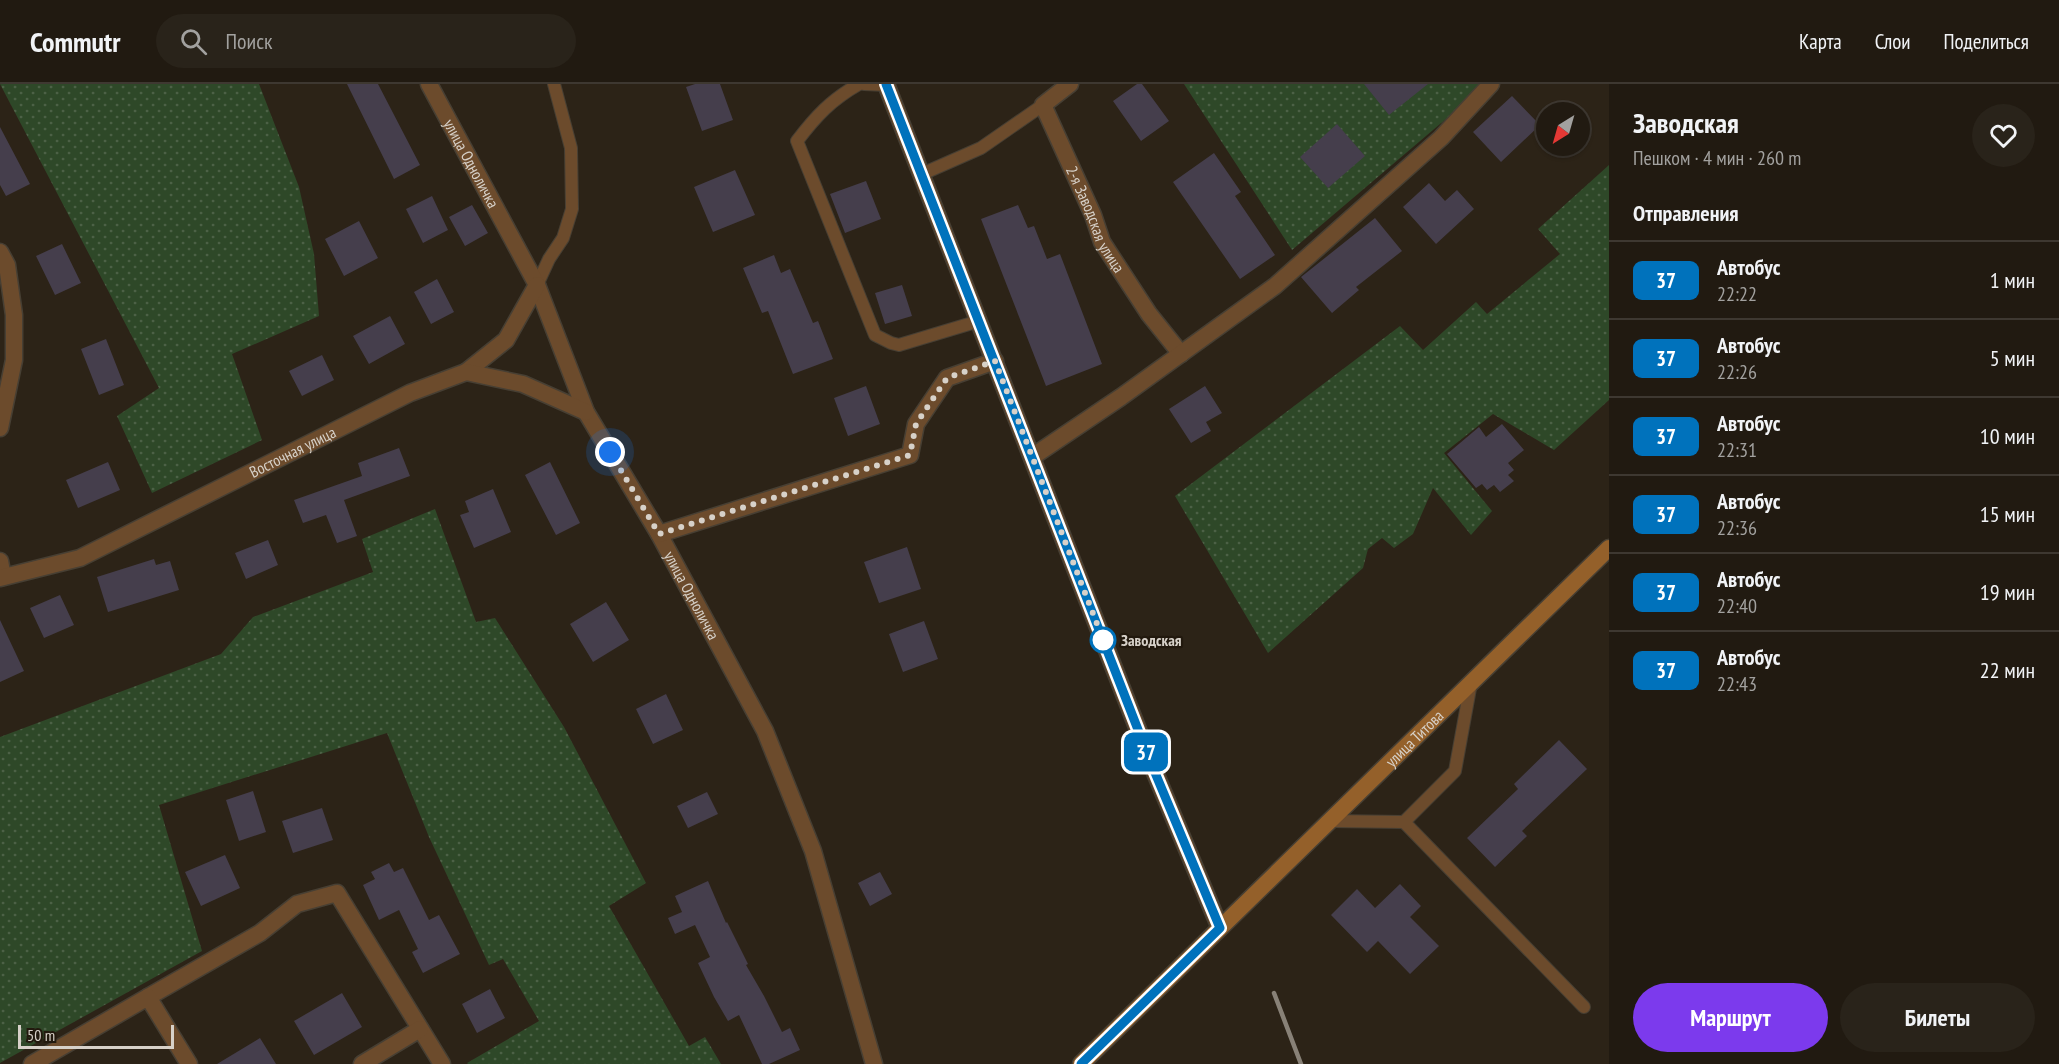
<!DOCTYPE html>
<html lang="ru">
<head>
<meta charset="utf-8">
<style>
	:root { --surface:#211a11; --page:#29231a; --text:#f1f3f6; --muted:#a2a19f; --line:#3e3831; --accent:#7c3aed }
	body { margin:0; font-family:"PT Sans Narrow",sans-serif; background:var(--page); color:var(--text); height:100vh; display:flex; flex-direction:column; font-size:22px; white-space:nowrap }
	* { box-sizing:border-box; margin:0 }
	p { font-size:20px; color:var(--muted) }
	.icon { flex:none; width:33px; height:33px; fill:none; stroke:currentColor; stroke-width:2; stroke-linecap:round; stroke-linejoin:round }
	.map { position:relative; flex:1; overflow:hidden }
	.drawer { display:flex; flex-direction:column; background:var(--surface); width:450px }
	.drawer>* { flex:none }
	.badge { padding:0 12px; border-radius:9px; font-size:21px; line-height:39px }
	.needle { width:39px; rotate:217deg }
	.fabs { position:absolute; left:1536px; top:18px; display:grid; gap:12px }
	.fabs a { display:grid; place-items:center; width:54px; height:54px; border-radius:50%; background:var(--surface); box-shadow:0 2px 4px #0004,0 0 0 2px var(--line); font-size:30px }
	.scale { position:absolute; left:18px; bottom:15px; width:156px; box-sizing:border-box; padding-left:6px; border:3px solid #d7d1c9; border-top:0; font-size:16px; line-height:21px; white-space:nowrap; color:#d7d1c9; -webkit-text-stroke:4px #22190e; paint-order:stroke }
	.you { position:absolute; width:30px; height:30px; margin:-15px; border:4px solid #fff; border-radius:50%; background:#1a73e8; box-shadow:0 0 0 9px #1a73e833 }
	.map>.badge { position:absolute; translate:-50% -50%; box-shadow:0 0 0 3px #fff }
	h2 { padding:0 24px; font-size:22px; line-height:54px }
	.round { display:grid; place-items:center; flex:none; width:63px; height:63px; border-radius:32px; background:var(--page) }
	.headline { display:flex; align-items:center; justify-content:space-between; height:102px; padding:0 24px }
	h1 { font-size:28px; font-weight:700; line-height:45px }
	.button { display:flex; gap:12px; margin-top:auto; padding:12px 24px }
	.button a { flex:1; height:69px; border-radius:36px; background:var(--accent); color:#fff; font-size:24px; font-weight:700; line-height:69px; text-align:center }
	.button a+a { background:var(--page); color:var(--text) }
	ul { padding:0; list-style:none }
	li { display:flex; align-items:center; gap:18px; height:78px; padding:0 24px; border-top:2px solid var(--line) }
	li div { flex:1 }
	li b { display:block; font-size:22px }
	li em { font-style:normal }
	li .badge { min-width:66px; font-weight:700; text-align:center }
	header { display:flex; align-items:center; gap:36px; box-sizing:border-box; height:84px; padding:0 30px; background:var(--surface); border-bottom:2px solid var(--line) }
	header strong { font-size:28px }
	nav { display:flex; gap:33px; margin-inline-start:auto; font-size:21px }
	.search { width:420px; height:54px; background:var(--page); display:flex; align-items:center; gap:15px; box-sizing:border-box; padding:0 21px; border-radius:33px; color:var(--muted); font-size:22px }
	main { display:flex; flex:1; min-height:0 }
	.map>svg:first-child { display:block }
	.grass { fill:url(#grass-dots) }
	.building { fill:#453e4c }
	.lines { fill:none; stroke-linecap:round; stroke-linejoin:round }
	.service-casing { stroke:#473f33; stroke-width:14 }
	.minor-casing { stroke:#473f33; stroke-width:19 }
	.tertiary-casing { stroke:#473f33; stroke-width:19 }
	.secondary-casing { stroke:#473f33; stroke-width:19 }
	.service { stroke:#6c4b2c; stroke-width:12 }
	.minor { stroke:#6c4b2c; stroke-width:16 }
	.tertiary { stroke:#6c4b2c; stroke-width:16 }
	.secondary { stroke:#94602a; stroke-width:16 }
	.rail { stroke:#888177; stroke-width:4.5 }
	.line-casing { stroke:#fff; stroke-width:14 }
	.line { stroke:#0072bc; stroke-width:9 }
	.walk { stroke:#d7d1c9; stroke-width:6; stroke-dasharray:0 10.8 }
	.stop-dot { fill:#fff; stroke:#0072bc; stroke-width:3 }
	.labels { text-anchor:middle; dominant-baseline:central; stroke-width:4.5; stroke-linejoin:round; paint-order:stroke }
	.street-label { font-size:16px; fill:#d7d1c9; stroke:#22190e }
	.stop-label { font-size:16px; font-weight:bold; fill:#d7d1c9; stroke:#22190e; text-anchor:start }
</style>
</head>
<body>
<header>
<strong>Commutr</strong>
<div class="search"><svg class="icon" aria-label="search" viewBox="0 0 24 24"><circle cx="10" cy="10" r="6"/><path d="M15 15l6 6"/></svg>Поиск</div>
<nav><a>Карта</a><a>Слои</a><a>Поделиться</a></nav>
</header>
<main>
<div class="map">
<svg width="1609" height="980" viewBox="0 0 1609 980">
	<defs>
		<pattern id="grass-dots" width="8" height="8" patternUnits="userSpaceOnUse" patternTransform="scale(1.5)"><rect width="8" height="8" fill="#2e4828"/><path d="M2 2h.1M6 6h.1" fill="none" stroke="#4c6146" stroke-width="1.8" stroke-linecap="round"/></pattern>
	</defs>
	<rect width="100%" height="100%" fill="#2c2317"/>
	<!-- grass -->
	<path class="grass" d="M0,0H259L299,103L314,170L319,232L232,270L262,356L152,409L117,332L159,304Z
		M1184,0H1479L1453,29L1292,166Z
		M1609,81V316L1554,366L1493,330L1444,369L1492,427L1471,451L1433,404L1413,450L1394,464L1382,454L1368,465L1363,484L1268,569L1175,412L1400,242L1423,266L1476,218L1487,230L1560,170L1538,145Z
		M435,425L476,538L495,534L564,643L646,799L609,822L689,962L705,953L721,980H468L467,979L539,937L503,875L489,881L429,753L387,649L159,721L202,867L0,979V653L221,570L253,533L373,488L362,455Z"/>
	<!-- building -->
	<path class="building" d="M347,0H378L420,81L394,95Z
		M695,0H720L733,36L702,47L686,3Z
		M1137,0H1142L1169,37L1141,57L1113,17Z
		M1364,0H1428L1389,31Z
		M1512,12L1540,41L1501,78L1473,48Z
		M1337,40L1365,72L1328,104L1300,73Z
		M0,43L30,100L6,112L0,101Z
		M1214,69L1241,108L1235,112L1275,171L1240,195L1173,98Z
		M735,86L755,131L713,148L694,103Z
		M866,97L881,135L845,149L830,110Z
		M1429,99L1445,117L1457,106L1474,125L1436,160L1403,123Z
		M432,112L448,146L423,159L406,125Z
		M472,121L488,149L465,162L449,133Z
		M1018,121L1028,144L1034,142L1047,175L1060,170L1102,280L1046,302L981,135Z
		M1375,134L1402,167L1356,203L1359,206L1332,229L1301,193Z
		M359,137L378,174L344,192L325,155Z
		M62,160L81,199L55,211L36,172Z
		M774,171L781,189L790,185L813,239L818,237L833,275L793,290L768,227L762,229L743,184Z
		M437,195L454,228L431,240L414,208Z
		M902,201L912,232L885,240L875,209Z
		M390,232L405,260L369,280L353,252Z
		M106,255L124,301L99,311L81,265Z
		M322,271L334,296L302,312L289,287Z
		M866,302L880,340L848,352L834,314Z
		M1205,302L1222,329L1206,338L1211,347L1191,359L1169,325Z
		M1502,340L1524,366L1508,379L1514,386L1508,391L1514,397L1500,408L1494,401L1487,406L1482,400L1476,404L1447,370L1479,343L1486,353Z
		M399,364L410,392L344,416L357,452L337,459L326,431L303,439L294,416L362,392L358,379Z
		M108,378L120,406L78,424L66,396Z
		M550,378L580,439L556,451L525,391Z
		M493,405L511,448L474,464L460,431L469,428L465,417Z
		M268,456L278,481L246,495L235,469Z
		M907,463L921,505L879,519L864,478Z
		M154,475L156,481L170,477L179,506L108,528L97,493Z
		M60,511L74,541L44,554L30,524Z
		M606,518L629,556L593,578L570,540Z
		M0,536L24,587L0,598Z
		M924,537L938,575L903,588L889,550Z
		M666,610L683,646L653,660L636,625Z
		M1559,656L1587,685L1522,747L1527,752L1495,783L1467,754L1518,705L1514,700Z
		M253,707L266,748L239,757L226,716Z
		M707,708L718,730L688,744L677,722Z
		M322,724L333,756L293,769L282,737Z
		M225,771L240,804L201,822L185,788Z
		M389,779L394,788L403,784L429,836L439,831L460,870L423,889L412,868L418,865L399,826L379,836L363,801L375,795L371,788Z
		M880,788L892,810L870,822L858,799Z
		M708,797L726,839L727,838L748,880L746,881L764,912L782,948L790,944L800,966L769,980H762L739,931L728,937L714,913L698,879L710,873L695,841L675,850L668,834L682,828L675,812Z
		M1400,800L1421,822L1410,833L1439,862L1410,890L1378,857L1367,868L1331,831L1357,805L1375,824Z
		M490,905L505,934L477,949L462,920Z
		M342,909L362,943L314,971L294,937Z
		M260,954L276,980H217Z"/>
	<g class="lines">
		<defs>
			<path id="service" d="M859,0C831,16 816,32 797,57L875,251L891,259L899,261L979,237
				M864,0L887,1
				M922,90L981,64L1043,21
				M537,201L549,175L563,154L572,125L571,64L554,0
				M1330,737L1404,738L1455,687L1471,599
				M1404,738L1584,923"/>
			<g id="minor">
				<path id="s1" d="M429,0L537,201L586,328L659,450L765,647L813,767L874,980"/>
				<path id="s2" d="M1070,0L1043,21L1093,131L1102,158L1149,230L1181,270"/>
				<path d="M0,168L7,181L14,231V276L0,344"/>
				<path d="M466,288L506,256L537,201"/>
				<path d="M1032,373L1121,313L1275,202L1441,54L1491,0"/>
				<path d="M659,450L910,371L916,340L947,294L995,277"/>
				<path d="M0,477L3,493"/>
				<path id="s3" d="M0,494L80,474L410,309L466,288L523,300L586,328"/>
				<path d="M148,913L260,849L297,820L337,809L442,980"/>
				<path d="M32,980L148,913L189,980"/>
				<path d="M362,980L420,945"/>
			</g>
			<path id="tertiary" d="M886,0L1151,679L1220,844"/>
			<g id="secondary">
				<path id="s4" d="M1081,980L1609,464"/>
			</g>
		</defs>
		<!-- service casing -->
		<use href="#service" class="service-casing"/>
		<!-- minor casing -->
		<use href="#minor" class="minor-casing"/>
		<!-- tertiary casing -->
		<use href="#tertiary" class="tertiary-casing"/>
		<!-- secondary casing -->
		<use href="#secondary" class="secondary-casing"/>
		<!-- service -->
		<use href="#service" class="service"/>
		<!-- minor -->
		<use href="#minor" class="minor"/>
		<!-- tertiary -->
		<use href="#tertiary" class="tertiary"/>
		<!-- secondary -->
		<use href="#secondary" class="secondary"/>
		<!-- rail -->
		<path class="rail" d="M1274,909L1301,980"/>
	</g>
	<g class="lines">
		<defs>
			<path id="line" d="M886,0L1151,679L1220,844L1081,980"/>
		</defs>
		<!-- line casing -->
		<use href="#line" class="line-casing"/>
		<!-- line -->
		<use href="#line" class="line"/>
		<!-- walk -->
		<path class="walk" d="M610,368L659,450L910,371L916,340L947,294L995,277L1106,563L1103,556"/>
	</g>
	<!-- markers -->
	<circle class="stop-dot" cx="1103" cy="556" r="12"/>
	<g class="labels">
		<!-- street labels -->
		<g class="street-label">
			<text stroke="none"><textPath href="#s1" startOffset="90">улица Одноличка</textPath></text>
			<text stroke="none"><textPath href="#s2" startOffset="160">2-я Заводская улица</textPath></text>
			<text stroke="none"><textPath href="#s3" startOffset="320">Восточная улица</textPath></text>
			<text stroke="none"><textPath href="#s1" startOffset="576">улица Одноличка</textPath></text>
			<text stroke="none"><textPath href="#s4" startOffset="466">улица Титова</textPath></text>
		</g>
		<!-- stop labels -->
		<g class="stop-label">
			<text x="1121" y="556">Заводская</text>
		</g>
	</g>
</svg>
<div class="fabs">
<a><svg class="needle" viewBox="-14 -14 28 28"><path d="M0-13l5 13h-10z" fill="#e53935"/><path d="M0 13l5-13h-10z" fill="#a2a19f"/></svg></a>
</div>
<div class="scale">50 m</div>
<div class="you" style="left:610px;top:368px"></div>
<b class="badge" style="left:1146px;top:668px;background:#0072bc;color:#fff">37</b>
</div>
<section class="drawer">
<div class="headline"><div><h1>Заводская</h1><p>Пешком · 4 мин · 260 m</p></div><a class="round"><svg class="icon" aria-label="heart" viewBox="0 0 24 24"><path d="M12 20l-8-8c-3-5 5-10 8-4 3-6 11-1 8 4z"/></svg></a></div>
<h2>Отправления</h2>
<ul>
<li><span class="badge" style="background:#0072bc;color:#fff">37</span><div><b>Автобус</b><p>22:22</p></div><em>1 мин</em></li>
<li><span class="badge" style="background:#0072bc;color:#fff">37</span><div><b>Автобус</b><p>22:26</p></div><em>5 мин</em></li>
<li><span class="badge" style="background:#0072bc;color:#fff">37</span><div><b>Автобус</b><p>22:31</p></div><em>10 мин</em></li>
<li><span class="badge" style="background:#0072bc;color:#fff">37</span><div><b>Автобус</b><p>22:36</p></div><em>15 мин</em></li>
<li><span class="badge" style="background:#0072bc;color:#fff">37</span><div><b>Автобус</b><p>22:40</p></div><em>19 мин</em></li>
<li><span class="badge" style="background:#0072bc;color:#fff">37</span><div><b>Автобус</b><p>22:43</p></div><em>22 мин</em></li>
</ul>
<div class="button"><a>Маршрут</a><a>Билеты</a></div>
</section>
</main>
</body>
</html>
